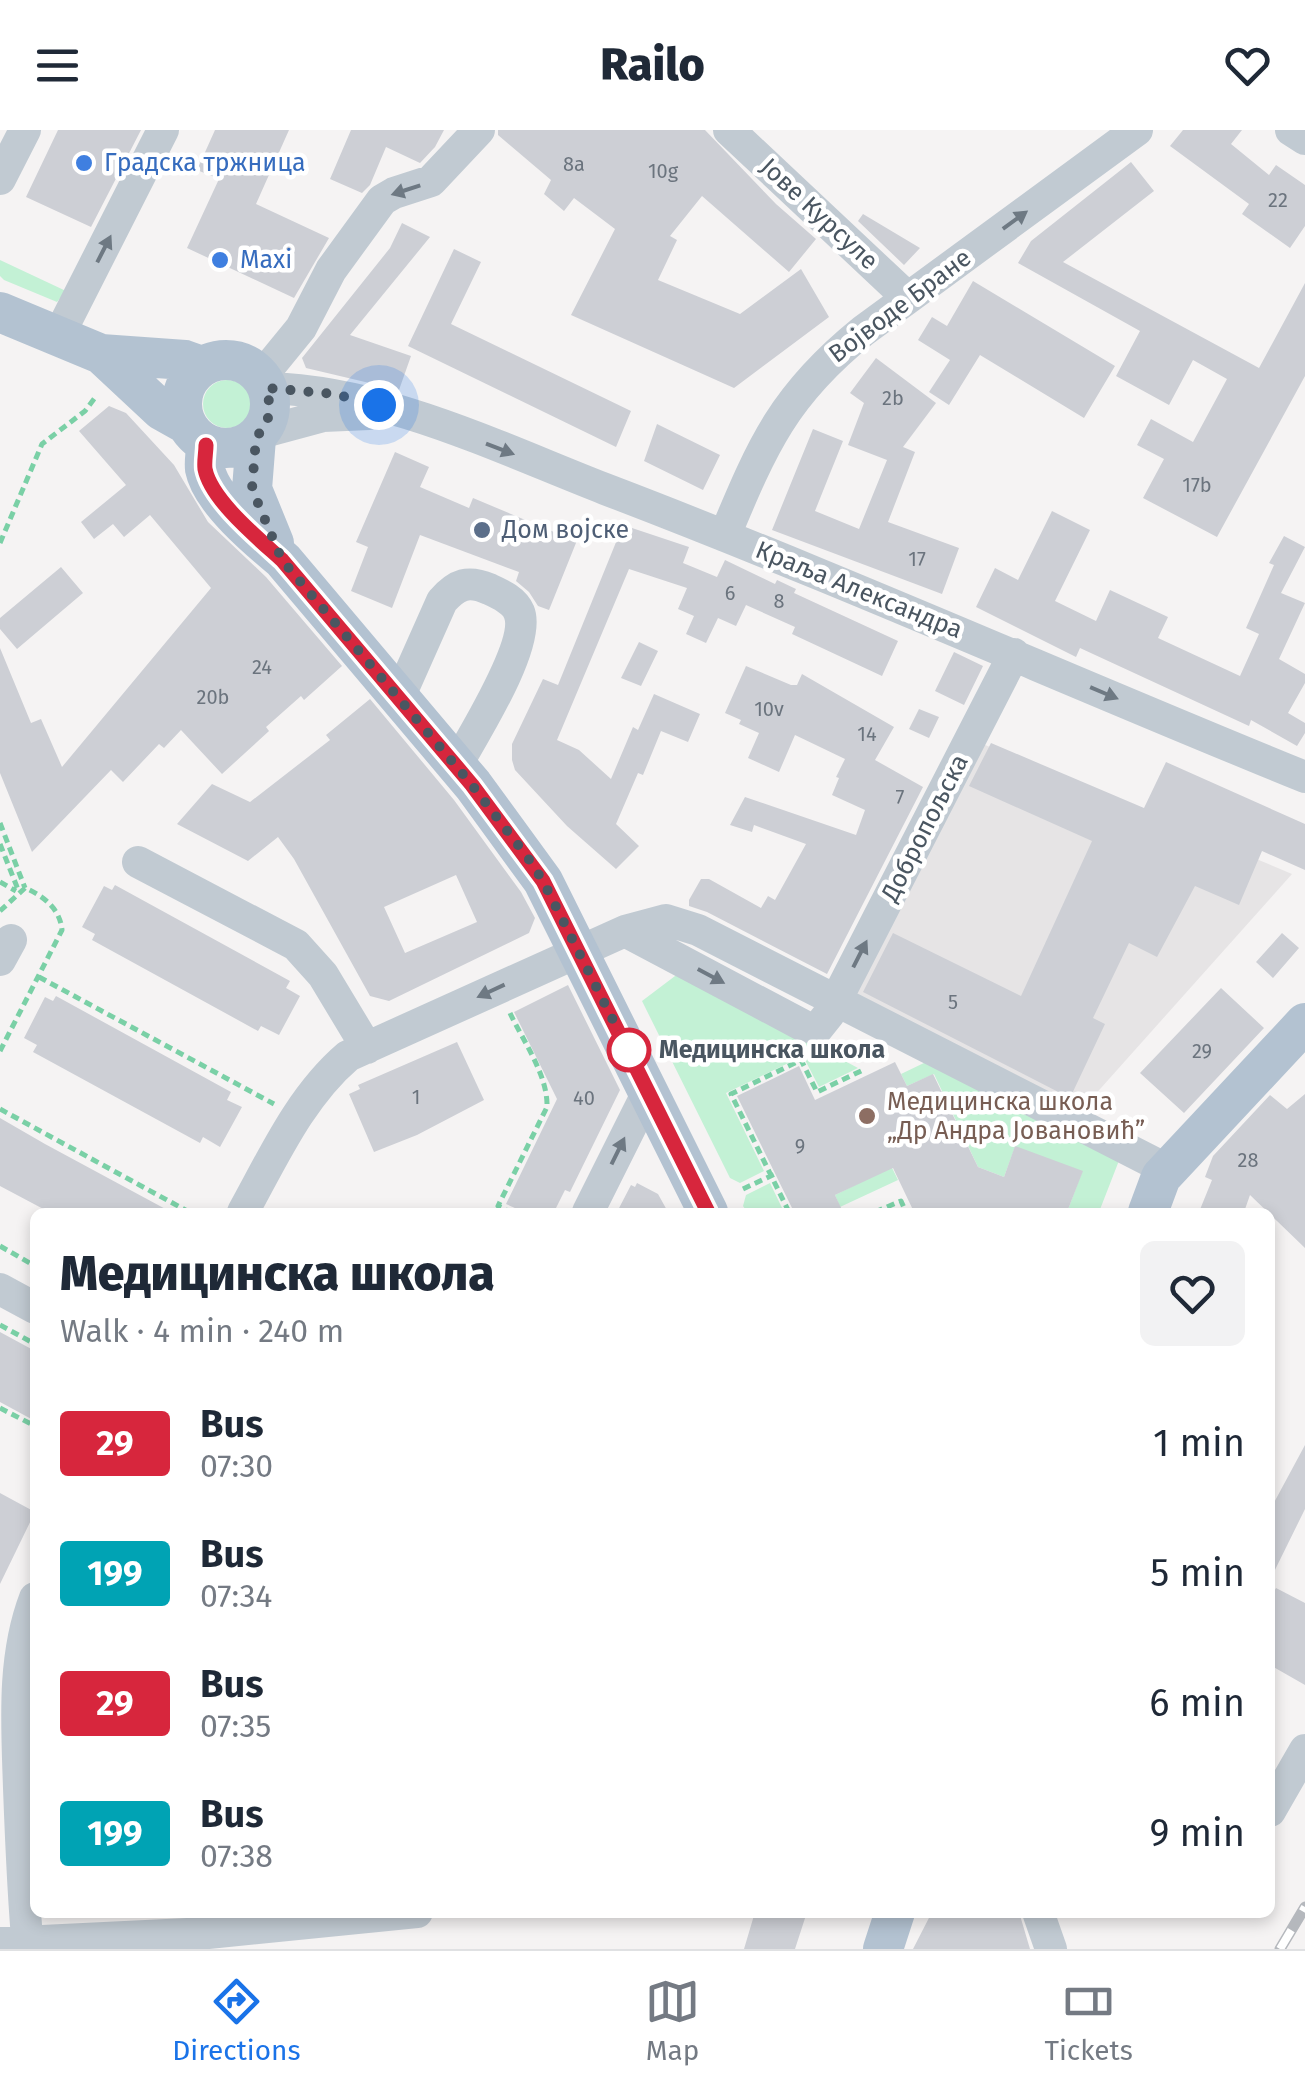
<!DOCTYPE html>
<html lang="en">
<head>
<meta charset="utf-8">
<style>
	:root { --surface:#fff; --page:#f2f2f3; --text:#1f2937; --muted:#747a83; --line:#e0e1e3; --accent:#1a73e8 }
	body { margin:0; font-family:"Fira Sans",sans-serif; background:var(--page); color:var(--text); height:100vh; display:flex; flex-direction:column; font-size:38px; white-space:nowrap }
	* { box-sizing:border-box; margin:0 }
	p { font-size:32px; color:var(--muted) }
	.icon { flex:none; width:55px; height:55px; fill:none; stroke:currentColor; stroke-width:2; stroke-linecap:round; stroke-linejoin:round }
	.map { position:relative; flex:1; overflow:hidden }
	.panel { position:absolute; left:30px; top:1078px; width:1245px; height:710px; display:flex; flex-direction:column; background:var(--surface); border-radius:15px; box-shadow:0 5px 15px #0003 }
	.panel>* { flex:none }
	.badge { padding:0 20px; border-radius:8px; font-size:35px; line-height:65px }
	.you { position:absolute; width:50px; height:50px; margin:-25px; border:8px solid #fff; border-radius:50%; background:#1a73e8; box-shadow:0 0 0 15px #1a73e833 }
	.map>.badge { position:absolute; translate:-50% -50%; box-shadow:0 0 0 5px #fff }
	.round { display:grid; place-items:center; flex:none; width:105px; height:105px; border-radius:15px; background:var(--page) }
	.headline { display:flex; align-items:center; justify-content:space-between; height:170px; padding:0 30px }
	h1 { font-size:48px; font-weight:800; line-height:75px }
	ul { padding:0; list-style:none }
	li { display:flex; align-items:center; gap:30px; height:130px; padding:0 30px }
	li div { flex:1 }
	li b { display:block; font-size:38px }
	li em { font-style:normal }
	li .badge { min-width:110px; font-weight:700; text-align:center }
	header { display:flex; justify-content:space-between; align-items:center; height:130px; padding:0 30px; background:var(--surface); font-size:45px; font-weight:800 }
	.tabs { display:flex; justify-content:space-around; align-items:center; height:140px; border-top:2px solid var(--line); background:var(--surface); font-size:28px; color:var(--muted) }
	.tabs a { display:grid; justify-items:center; gap:5px }
	.tabs .active { color:var(--accent) }
	.map>svg:first-child { display:block }
	.education { fill:#e6e4e5 }
	.green { fill:#c3f1d5 }
	.building { fill:#cdcfd5; fill-rule:evenodd }
	.lines { fill:none; stroke-linecap:round; stroke-linejoin:round }
	.path { stroke:#7ad0a6; stroke-width:5; stroke-dasharray:8 5; stroke-linecap:butt }
	.minor { stroke:#c1cad2; stroke-width:32 }
	.major { stroke:#b3c2d1; stroke-width:40 }
	.rail-casing { stroke:#b5b8bd; stroke-width:11 }
	.rail { stroke:#fff; stroke-width:8; stroke-dasharray:22; stroke-linecap:butt }
	.oneway { fill:#6e7983 }
	.line-casing { stroke:#fff; stroke-width:22 }
	.line { stroke:#d7263d; stroke-width:15 }
	.walk { stroke:#4a5661; stroke-width:10; stroke-dasharray:0 18 }
	.shop-dot { fill:#3f7fe0; stroke:#fff; stroke-width:4 }
	.service-dot { fill:#5c6f8a; stroke:#fff; stroke-width:4 }
	.stop-dot { fill:#fff; stroke:#d7263d; stroke-width:5 }
	.education-dot { fill:#8d6e63; stroke:#fff; stroke-width:4 }
	.labels { text-anchor:middle; dominant-baseline:central; stroke-width:9; stroke-linejoin:round; paint-order:stroke }
	.number-label { font-size:20px; fill:#6b747e }
	.shop-label { font-size:25px; fill:#366cbe; stroke:#fff; text-anchor:start }
	.street-label { font-size:25px; fill:#4a5661; stroke:#fff }
	.service-label { font-size:25px; fill:#4e5e75; stroke:#fff; text-anchor:start }
	.stop-label { font-size:25px; font-weight:bold; fill:#4a5661; stroke:#fff; text-anchor:start }
	.education-label { font-size:25px; fill:#785e54; stroke:#fff; text-anchor:start }
</style>
</head>
<body>
<header><svg class="icon" aria-label="menu" viewBox="0 0 24 24"><path d="M4 6h16M4 12h16M4 18h16"/></svg>Railo<svg class="icon" aria-label="heart" viewBox="0 0 24 24"><path d="M12 20l-8-8c-3-5 5-10 8-4 3-6 11-1 8 4z"/></svg></header>
<div class="map">
<svg width="1305" height="1819" viewBox="0 0 1305 1819">
	<rect width="100%" height="100%" fill="#f5f3f3"/>
	<!-- education -->
	<path class="education" d="M978,612L1292,744L1076,986L838,877Z"/>
	<!-- green -->
	<path class="green" d="M0,130L66,161L57,172L4,150L0,146Z
		M203 274a24 24 0 1 1 48 0a24 24 0 1 1-48 0Z
		M679,843L858,938L819,957L803,926L726,963L764,1041L740,1053L730,1048L642,871Z
		M926,932L1120,1028L1099,1082H1067L1082,1042L1015,1017L1004,1047L978,1037L934,944L907,956L901,944Z
		M868,989L898,1050L840,1077L835,1065L859,1053Z
		M770,1053L784,1082H747L743,1076L746,1065Z"/>
	<!-- building -->
	<path class="building" d="M58,0H141L91,97L26,67Z
		M215,0H289L256,74L329,108L294,168L187,118L219,49L197,40Z
		M351,0H444L435,17L420,33L386,17L370,55L362,63L330,49Z
		M498,0H705L776,74L816,109L789,142L702,66L670,106L677,110L658,150L740,184L801,139L829,187L734,258L571,185L615,99L574,68L564,81L544,64L551,50L498,5Z
		M1183,0H1242L1231,14L1269,45L1276,35L1305,55V96L1290,118L1242,84L1249,74L1170,16Z
		M1131,32L1154,61L1063,132L1259,238L1305,153V246L1217,407L1143,368L1164,329L1137,315L1151,289L1193,312L1227,249L1193,230L1169,275L1116,246L1140,201L1018,133L1031,111Z
		M863,84L920,118L904,135L858,91Z
		M402,93L430,107L350,205L411,226L399,260L306,238L302,228L390,118Z
		M454,119L481,132L451,194L631,281L616,317L408,216Z
		M973,151L1115,236L1084,288L980,225L949,275L929,262L950,230L918,210L932,187L947,196Z
		M876,228L936,273L903,317L915,322L888,392L959,418L942,464L772,400L813,299L843,311L815,381L859,399L887,330L848,315L864,273L850,263Z
		M109,276L126,283L174,335L208,392L266,447L342,536L304,570L301,566L266,597L269,601L222,644L181,600L164,618L159,614L123,652L111,640L32,722L0,643V518L31,593L41,589L62,637L211,458L150,385L124,407L113,394L94,409L81,392L126,355L79,301Z
		M657,294L720,325L703,360L644,331Z
		M395,322L429,337L420,357L469,378L473,368L554,402L558,393L580,403L549,480L538,476L529,462L516,451L519,442L420,405L392,478L351,461L368,417L356,412Z
		M1052,381L1090,400L1055,471L1096,491L1110,460L1168,487L1158,508L1240,546L1259,504L1246,498L1274,435L1269,433L1284,406L1305,417L1281,463L1305,473L1279,529L1305,544V553L1288,583L1305,593V603L1297,616L1251,590L1249,596L1080,518L1076,527L976,477L995,438L1018,450Z
		M623,395L689,417L683,433L717,447L725,430L775,454L777,450L796,459L794,463L898,511L882,546L792,504L795,497L746,475L736,496L718,488L706,513L686,504L694,486L678,479L687,458L629,439L557,610L579,620L611,649L633,597L638,600L654,564L700,584L688,612L661,601L643,645L638,643L616,694L639,716L616,739L567,696L515,640L512,630V614L543,549L558,555Z
		M61,437L83,463L17,519L0,499V488Z
		M639,512L658,521L641,556L621,548Z
		M954,522L983,536L964,575L935,561Z
		M746,536L791,555H797L802,544L894,597L875,630L923,657L827,844L707,782L689,776V770L701,749H709L761,778L768,766L775,770L806,714L754,695L752,702L730,695L745,667L856,705L865,680L832,665L839,648L836,647L845,629L795,605L779,642L748,628L759,603L739,594L741,590L725,583Z
		M370,569L454,670L521,762L535,788L529,803L389,871L370,866L294,729L278,707L248,731L177,694L212,654L250,672L330,610L326,605ZM456,745L477,792L405,823L384,777Z
		M919,579L939,587L929,608L909,599Z
		M991,613L1144,678L1166,632L1305,694V740L1262,721L1239,775L1195,756L1157,827L1129,813L1093,888L1105,894L1070,968L863,862L893,803L1021,866L1092,711L969,656Z
		M115,755L290,851L286,858L300,866L279,905L261,896L258,901L92,810L95,804L82,797L104,756L112,760Z
		M1282,803L1299,818L1273,848L1256,832Z
		M568,855L620,960L570,1062L565,1060L554,1082H524L506,1074L557,969L514,882Z
		M1221,858L1264,898L1184,983L1140,943Z
		M56,866L231,962L227,970L242,977L220,1017L203,1007L200,1013L33,922L37,915L24,908L45,867L53,871Z
		M457,912L484,970L417,1005L374,1022L349,964L360,959L358,955Z
		M895,932L907,956L933,944L978,1037L1004,1047L1015,1016L1083,1041L1067,1082H914L893,1038L835,1065L843,1082H794L737,966L799,936L815,970Z
		M1305,964V1118L1250,1065L1244,1082H1199L1212,1050L1205,1047L1213,1026L1270,965L1287,979Z
		M0,988L45,1014L171,1082H49L0,1056Z
		M637,1053L658,1064L668,1082H617L631,1055L635,1057Z
		M0,1202L35,1221V1291L0,1272Z
		M1305,1315V1379L1270,1450V1380Z
		M0,1363L35,1382L0,1454Z
		M1276,1458L1305,1473V1555L1270,1535V1469Z
		M755,1782H807L795,1819H744Z
		M932,1782H953L963,1788L968,1782H1019L1030,1819H913Z"/>
	<g class="lines">
		<!-- path -->
		<path class="path" d="M0,413L42,314L85,281L97,265
			M0,693L25,758
			M0,714L19,762
			M0,752L16,761
			M0,781L25,758C44,766 60,779 62,800L0,921
			M39,847L274,974
			M510,883C523,911 548,945 547,977L498,1076L510,1082
			M0,979L189,1082
			M743,1059L775,1044
			M789,1082L731,964L801,930L817,962L863,940
			M875,1082L901,1071L906,1082
			M0,1116L35,1136
			M0,1195L35,1214
			M0,1278L35,1296"/>
		<!-- minor -->
		<path class="minor" d="M729,0L908,168
			M1291,0L1305,9
			M0,49L25,0
			M59,205L163,0
			M261,247L301,198L331,140L382,70L394,63L431,51L479,0
			M267,258C385,261 497,317 605,359C841,449 1071,552 1305,647
			M260,303L323,286L369,284
			M725,405C763,314 784,265 863,201L1137,0
			M398,570L442,471C457,454 468,450 489,459C500,464 514,470 519,482C532,513 472,607 456,636
			M138,732L296,815L323,845L367,918
			M625,801L804,896L817,899L829,884L1014,524
			M0,830L11,810
			M243,1082C273,1028 300,967 348,926L625,801L666,790L698,800L1168,1040
			M588,1082L649,960
			M0,1159L35,1178
			M1270,1681L1305,1620
			M1038,1782L1051,1819
			M0,1813L208,1803L417,1782
			M28,1819C23,1766 21,1712 19,1658C17,1595 12,1528 35,1468"/>
		<!-- major -->
		<path class="major" d="M0,182L101,224L161,280L186,294
			M101,224L185,230L202,236
			M182 274a44 44 0 1 1 88 0a44 44 0 1 1-88 0Z
			M256,308L252,359L274,413
			M206,315C206,323 204,331 205,339C211,370 259,410 283,430L473,655L543,751L708,1082
			M1148,1082L1161,1047L1305,893
			M883,1819L895,1782"/>
		<defs>
			<path id="rail" d="M1280,1819L1305,1777"/>
		</defs>
		<!-- rail casing -->
		<use href="#rail" class="rail-casing"/>
		<!-- rail -->
		<use href="#rail" class="rail"/>
	</g>
	<!-- one-way arrows -->
	<defs><path id="oneway-solid" d="M-6-.8H1V-3.2L6.5 0L1 3.2V.8H-6Z" transform="scale(2.5)"/></defs>
	<g class="oneway">
		<use href="#oneway-solid" transform="translate(406 60) rotate(162)"/>
		<use href="#oneway-solid" transform="translate(1015 90) rotate(-36)"/>
		<use href="#oneway-solid" transform="translate(104 119) rotate(-63)"/>
		<use href="#oneway-solid" transform="translate(500 319) rotate(21)"/>
		<use href="#oneway-solid" transform="translate(1104 563) rotate(23)"/>
		<use href="#oneway-solid" transform="translate(860 824) rotate(-63)"/>
		<use href="#oneway-solid" transform="translate(711 846) rotate(28)"/>
		<use href="#oneway-solid" transform="translate(491 861) rotate(155)"/>
		<use href="#oneway-solid" transform="translate(618 1021) rotate(-64)"/>
	</g>
	<g class="lines">
		<defs>
			<path id="line" d="M206,315C206,323 204,331 205,339C211,370 259,409 282,430L472,655L543,751L708,1082"/>
		</defs>
		<!-- line casing -->
		<use href="#line" class="line-casing"/>
		<!-- line -->
		<use href="#line" class="line"/>
		<!-- walk -->
		<path class="walk" d="M379,275L334,264L267,258L270,279L267,292L256,308L252,359L282,430L472,655L528,728L543,751L635,934L629,920"/>
	</g>
	<!-- markers -->
	<g class="shop-dot">
		<circle cx="84" cy="33" r="10"/>
		<circle cx="220" cy="130" r="10"/>
	</g>
	<circle class="service-dot" cx="482" cy="400" r="10"/>
	<circle class="stop-dot" cx="629" cy="920" r="20"/>
	<circle class="education-dot" cx="867" cy="986" r="10"/>
	<g class="labels">
		<!-- number labels -->
		<g class="number-label">
			<text x="574" y="34">8a</text>
			<text x="663" y="41">10g</text>
			<text x="1278" y="70">22</text>
			<text x="893" y="268">2b</text>
			<text x="1197" y="355">17b</text>
			<text x="917" y="429">17</text>
			<text x="730" y="463">6</text>
			<text x="779" y="471">8</text>
			<text x="262" y="537">24</text>
			<text x="213" y="567">20b</text>
			<text x="769" y="579">10v</text>
			<text x="867" y="604">14</text>
			<text x="900" y="667">7</text>
			<text x="953" y="872">5</text>
			<text x="1202" y="921">29</text>
			<text x="416" y="967">1</text>
			<text x="584" y="968">40</text>
			<text x="800" y="1016">9</text>
			<text x="1248" y="1030">28</text>
		</g>
		<!-- shop labels -->
		<g class="shop-label">
			<text x="104" y="33">Градска тржница</text>
			<text x="240" y="130">Maxi</text>
		</g>
		<!-- street labels -->
		<g class="street-label">
			<text transform="translate(819 84) rotate(43)">Јове Курсуле</text>
			<text transform="translate(900 176) rotate(-37)">Војводе Бране</text>
			<text transform="translate(859 460) rotate(22)">Краља Александра</text>
			<text transform="translate(925 698) rotate(-63)">Добропољска</text>
		</g>
		<!-- service labels -->
		<g class="service-label">
			<text x="502" y="400">Дом војске</text>
		</g>
		<!-- stop labels -->
		<g class="stop-label">
			<text x="659" y="920">Медицинска школа</text>
		</g>
		<!-- education labels -->
		<g class="education-label">
			<text x="887" y="972">Медицинска школа<tspan x="887" dy="29">„Др Андра Јовановић”</tspan></text>
		</g>
	</g>
</svg>
<div class="you" style="left:379px;top:275px"></div>
<section class="panel">
<div class="headline"><div><h1>Медицинска школа</h1><p>Walk · 4 min · 240 m</p></div><a class="round"><svg class="icon" aria-label="heart" viewBox="0 0 24 24"><path d="M12 20l-8-8c-3-5 5-10 8-4 3-6 11-1 8 4z"/></svg></a></div>
<ul>
<li><span class="badge" style="background:#d7263d;color:#fff">29</span><div><b>Bus</b><p>07:30</p></div><em>1 min</em></li>
<li><span class="badge" style="background:#00a3b4;color:#fff">199</span><div><b>Bus</b><p>07:34</p></div><em>5 min</em></li>
<li><span class="badge" style="background:#d7263d;color:#fff">29</span><div><b>Bus</b><p>07:35</p></div><em>6 min</em></li>
<li><span class="badge" style="background:#00a3b4;color:#fff">199</span><div><b>Bus</b><p>07:38</p></div><em>9 min</em></li>
</ul>
</section>
</div>
<nav class="tabs">
<a class="active"><svg class="icon" aria-label="directions" viewBox="0 0 24 24"><path d="M12 3l9 9-9 9-9-9zM9 14v-3h6M13 9l2 2-2 2"/></svg>Directions</a>
<a><svg class="icon" aria-label="map" viewBox="0 0 24 24"><path d="M3 6l6-2 6 2 6-2v14l-6 2-6-2-6 2zM9 4v14M15 6v14"/></svg>Map</a>
<a><svg class="icon" aria-label="tickets" viewBox="0 0 24 24"><path d="M3 7h18v10H3zM15 7v10"/></svg>Tickets</a>
</nav>
</body>
</html>
